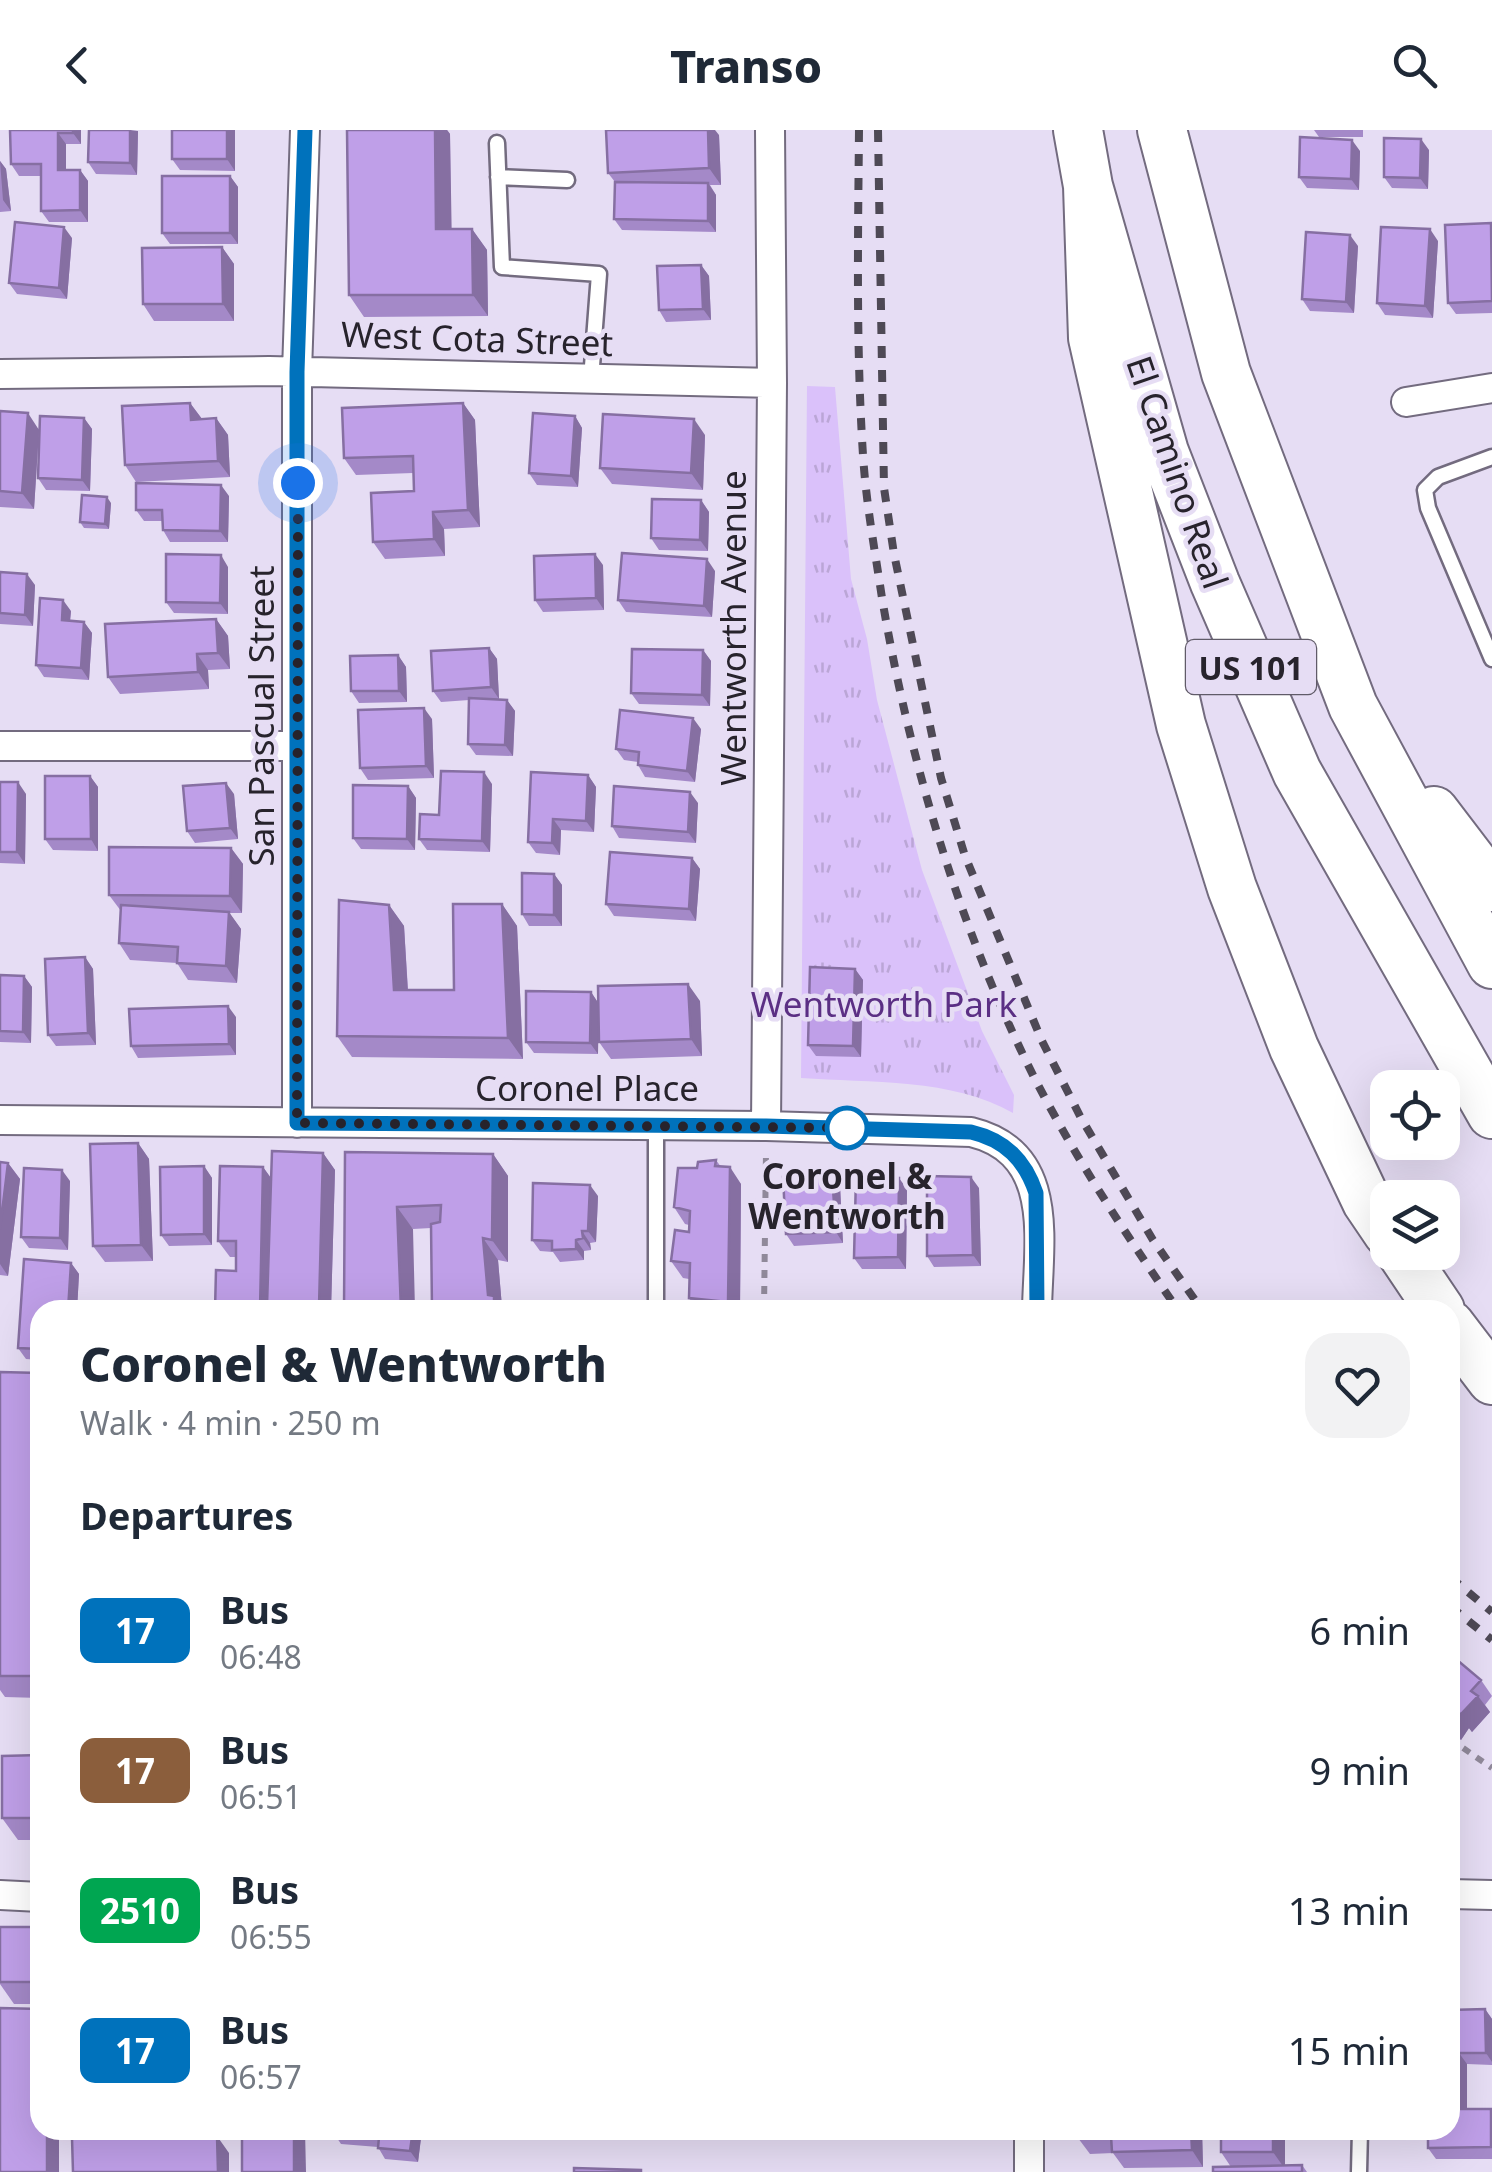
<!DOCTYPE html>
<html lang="en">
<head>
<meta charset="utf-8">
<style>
	:root { --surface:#fff; --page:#f2f2f3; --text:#1f2937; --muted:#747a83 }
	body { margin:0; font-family:"Noto Sans",sans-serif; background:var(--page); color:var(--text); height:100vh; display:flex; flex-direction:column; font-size:38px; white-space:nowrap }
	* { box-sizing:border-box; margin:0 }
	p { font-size:32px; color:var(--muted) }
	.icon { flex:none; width:55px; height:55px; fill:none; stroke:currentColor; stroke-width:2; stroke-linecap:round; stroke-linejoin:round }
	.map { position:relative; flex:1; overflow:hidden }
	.side { position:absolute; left:30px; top:1170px; width:1430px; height:840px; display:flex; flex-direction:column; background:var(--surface); border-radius:30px; box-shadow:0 10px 40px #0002 }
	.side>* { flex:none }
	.badge { padding:0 20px; border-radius:15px; font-size:35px; line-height:65px }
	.controls { position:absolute; left:1370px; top:940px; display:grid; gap:20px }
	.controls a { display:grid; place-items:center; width:90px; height:90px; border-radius:20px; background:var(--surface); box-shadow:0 10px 40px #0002; font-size:50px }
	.you { position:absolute; width:50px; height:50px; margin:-25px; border:8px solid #fff; border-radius:50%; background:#1a73e8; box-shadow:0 0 0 15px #1a73e833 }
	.map>.badge { position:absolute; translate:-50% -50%; box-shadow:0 0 0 5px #fff }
	h2 { padding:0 50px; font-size:38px; line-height:90px }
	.round { display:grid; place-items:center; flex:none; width:105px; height:105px; border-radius:30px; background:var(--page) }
	.summary { display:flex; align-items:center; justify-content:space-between; height:170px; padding:0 50px }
	h1 { font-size:48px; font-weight:800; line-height:75px }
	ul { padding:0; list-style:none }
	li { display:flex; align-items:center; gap:30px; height:140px; padding:0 50px }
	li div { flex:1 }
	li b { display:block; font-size:38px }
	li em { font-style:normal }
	li .badge { min-width:110px; font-weight:700; text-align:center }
	header { display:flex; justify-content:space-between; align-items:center; height:130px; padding:0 50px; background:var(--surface); font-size:45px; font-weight:800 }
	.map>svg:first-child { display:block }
	.grass { fill:url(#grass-tufts) }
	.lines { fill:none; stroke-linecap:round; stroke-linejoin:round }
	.service-casing { stroke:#736b7f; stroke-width:19 }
	.minor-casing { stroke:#736b7f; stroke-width:32 }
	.motorway-casing { stroke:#736b7f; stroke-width:52 }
	.path { stroke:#90899a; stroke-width:6; stroke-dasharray:8 8; stroke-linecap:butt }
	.service { stroke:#fff; stroke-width:14 }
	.minor { stroke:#fff; stroke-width:28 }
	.motorway { stroke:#fff; stroke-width:48 }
	.rail { stroke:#4e4955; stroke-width:8; stroke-dasharray:12 12; stroke-linecap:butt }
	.wall { fill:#a489c8 }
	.shaded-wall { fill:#866fa2 }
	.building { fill:#bf9fe8; stroke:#866fa2; stroke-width:2.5 }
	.line-casing { stroke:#fff; stroke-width:22 }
	.line { stroke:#0072bc; stroke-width:15 }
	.walk { stroke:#27232c; stroke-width:10; stroke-dasharray:0 18 }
	.stop-dot { fill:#fff; stroke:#0072bc; stroke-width:5 }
	.labels { text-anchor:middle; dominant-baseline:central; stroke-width:9; stroke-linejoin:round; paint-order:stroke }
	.shield { fill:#e6ddf4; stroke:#605b68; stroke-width:2.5 }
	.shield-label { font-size:32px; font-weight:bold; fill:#27232c }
	.street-label { font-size:35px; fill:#27232c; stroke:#e6ddf4 }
	.park-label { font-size:35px; fill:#5b2f84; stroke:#e6ddf4 }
	.stop-label { font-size:35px; font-weight:bold; fill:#27232c; stroke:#e6ddf4 }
</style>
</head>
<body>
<header><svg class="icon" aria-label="back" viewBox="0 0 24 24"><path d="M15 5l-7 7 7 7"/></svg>Transo<svg class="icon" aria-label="search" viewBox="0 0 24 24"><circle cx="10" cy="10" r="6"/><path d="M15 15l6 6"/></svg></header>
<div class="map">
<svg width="1492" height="2042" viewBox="0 0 1492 2042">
	<defs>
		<pattern id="grass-tufts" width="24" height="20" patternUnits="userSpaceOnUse" patternTransform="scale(2.5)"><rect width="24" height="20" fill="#dac1fa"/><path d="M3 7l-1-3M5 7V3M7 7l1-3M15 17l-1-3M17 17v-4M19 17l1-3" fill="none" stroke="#bba6d6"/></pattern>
	</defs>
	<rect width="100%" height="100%" fill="#e6ddf4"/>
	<!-- grass -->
	<path class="grass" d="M807,256L835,257L851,449L867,509L877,570L922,740L982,901L1014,965L1013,983C953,948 869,953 801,948Z"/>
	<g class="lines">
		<defs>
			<path id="service" d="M497,13L502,137L599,144L591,249
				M498,47L567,50
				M1492,327L1438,347L1425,360L1428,378L1492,529
				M656,1180V995
				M1359,2042L1360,2000"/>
			<path id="minor" d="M0,244L269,241L772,253
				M1406,272L1492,258
				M0,616H297
				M0,990L766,996L971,1002C1057,1023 1038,1112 1037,1180
				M297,993V242L305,0
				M766,996L772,253L770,0
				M1450,1764L1492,1765
				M0,1765L40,1767
				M1029,2042V2000"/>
			<path id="motorway" d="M1078,0L1088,56L1164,322L1215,453L1297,642L1492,984
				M1162,0L1226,243L1353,576L1492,834
				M1088,56L1093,208L1181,595L1232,758L1294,918L1367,1072L1388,1103
				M1434,681L1492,757
				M1401,1122L1440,1180
				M1450,1195L1492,1250"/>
		</defs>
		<!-- service casing -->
		<use href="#service" class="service-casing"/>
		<!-- minor casing -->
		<use href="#minor" class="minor-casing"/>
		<!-- motorway casing -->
		<use href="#motorway" class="motorway-casing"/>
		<!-- path -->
		<path class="path" d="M764,1180L766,1022
			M1450,1609L1492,1638"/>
		<!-- service -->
		<use href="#service" class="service"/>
		<!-- minor -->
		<use href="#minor" class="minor"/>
		<!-- motorway -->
		<use href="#motorway" class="motorway"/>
		<!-- rail -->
		<path class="rail" d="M859,0C858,108 856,217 863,325C866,373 875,421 882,468C910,633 959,798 1035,949C1076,1029 1127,1106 1178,1180
			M878,0L884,358L894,424L941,648L965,726L1042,911L1081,988L1153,1110L1202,1180
			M1450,1447L1492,1482
			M1450,1476L1492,1510"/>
	</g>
	<!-- wall -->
	<path class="wall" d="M10,0H81V14H66V40H80L88,51V92H49L41,81V46H19L11,34Z
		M172,0H235V41L180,40L172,29Z
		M347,0H447L450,4L451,99H472L487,120L488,186L364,187L349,165Z
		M1314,0H1363V7H1319Z
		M138,1L137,45L96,44L88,32Z
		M719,5L721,55H710L716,65V102L622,100L614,89L615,52L608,43Z
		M1429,20L1428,59L1392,58L1384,47Z
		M1360,21L1359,60L1307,58L1299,47Z
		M0,31L6,39L11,81L0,82Z
		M230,46L238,57V114H170L162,103Z
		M1492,94V183L1456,184L1448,173Z
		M72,108L67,169L17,164L9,153Z
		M1438,111L1433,188L1385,185L1377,173Z
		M1358,116L1354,183L1310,181L1302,169Z
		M222,117L234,134V191H154L143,174Z
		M701,135L709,146L711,190L666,192L659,180Z
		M190,273L202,289L216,288L228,305L230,347L136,352L125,335Z
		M463,273L475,290L480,397L444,399L445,426L385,429L373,412L414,361L413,343L356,345L344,328Z
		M0,281L39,299L84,288L92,299L90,361L46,360L38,348L39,302L34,379L0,377Z
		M575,286L582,298L578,357L537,355L529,343Z
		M705,305L703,360L612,354L600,338Z
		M229,366L228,412H170L163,400V391H144L136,380Z
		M701,370L709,382L708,421L659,420L651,408Z
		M111,373L109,399L84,398L80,392Z
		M603,435L604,480L543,482L535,470Z
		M228,437V484L174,483L166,472Z
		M715,441L712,487L626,482L618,470Z
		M0,442L35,455L33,496L0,494Z
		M71,481L70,491L84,492L92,503L89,550L44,547L36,535Z
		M216,489L228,506L230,539L208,540L209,559L120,564L108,547Z
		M489,518L497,529L499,569H491L507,570L515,581L513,626L476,625L468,614L469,570L441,572L433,561Z
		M703,520L711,531L710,576L639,574L631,563Z
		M398,525L406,537L407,572L359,573L351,561Z
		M432,589L434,648L368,650L360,638Z
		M701,599L695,652L645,647L638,635V632L624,630L616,619Z
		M588,645L596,657L594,702L561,700L560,725L536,723L528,712Z
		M90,646L98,657V721L53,720L45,709Z
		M0,652L26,664L25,734L0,733Z
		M492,654L490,722L427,720L419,709L439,685Z
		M408,656L416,668L415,720L361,719L353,708Z
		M234,664L238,709L195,713L187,701Z
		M698,673L696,713L619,708L612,696Z
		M231,718L243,734L242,783H229L241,799L237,853L188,850L177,833L130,830L119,813L121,781L109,765Z
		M692,728L700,739L696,791L614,786L606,774Z
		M554,744L562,755V796H529L522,784Z
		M502,774L517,796L523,929L352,927L337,906L389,775L404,796L408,860H454Z
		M85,827L93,839L96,915L56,916L48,905Z
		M855,839L863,850L861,927L816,926L808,915Z
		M0,845L24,846L32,857L31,913L0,912Z
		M591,862L598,873L700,871L702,926L611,929L599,912L598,883V924L534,923L526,912Z
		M236,887V925L138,928L131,916Z
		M138,1013L149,1029L153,1131L105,1132L93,1116Z
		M345,1022L493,1024L508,1046V1132L498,1130L502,1177L431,1098L413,1099Z
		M323,1023L335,1040L331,1180H215L236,1141V1127H230L218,1111L263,1037L271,1048Z
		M716,1030L721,1037L741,1054L740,1180H697L689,1168V1149L683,1148L671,1131L689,1102V1095L685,1094L674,1077L697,1038Z
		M0,1032L8,1033L20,1049L8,1146L0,1145Z
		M204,1036L212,1048V1115L169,1116L161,1105Z
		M70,1051L68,1120L29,1118L21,1107Z
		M840,1056L843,1113L794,1116L786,1104Z
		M979,1058L981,1136L934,1137L927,1126Z
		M907,1059L906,1139H862L854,1128Z
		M598,1066L596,1112L590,1113L591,1120L584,1121V1130L560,1132L553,1122L540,1121L532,1110Z
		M24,1129L71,1133L79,1144L77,1180H40V1230L26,1229L18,1218Z
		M0,1242L40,1243V1568L5,1567L0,1560Z
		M1450,1524L1481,1550L1492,1566L1485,1575L1490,1582L1472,1602L1469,1598L1461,1610L1450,1602Z
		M40,1625V1710H18L2,1688Z
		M0,1797H40V1874H14L0,1854Z
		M1485,1879L1492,1889V1935L1467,1934V1979H1491L1492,1981V2029H1436L1428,2018L1450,1880Z
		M422,2000L418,2032L385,2029L378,2017L341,2014L333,2002Z
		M679,2000H728V2005H683Z
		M752,2000H799V2008L756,2006Z
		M813,2000H863L862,2010L819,2008Z
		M1078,2000H1202L1203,2037L1124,2038L1113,2023L1090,2024L1078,2008Z
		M1285,2000V2036L1302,2035L1307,2042H1213L1231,2037L1221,2022Z"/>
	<!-- shaded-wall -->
	<path class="shaded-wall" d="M73,0H81V14L73,3Z
		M130,0L138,1L137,45L130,33Z
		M227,0H235V41L227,29Z
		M435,0H447L450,4L452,120L436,99Z
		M708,0H715L719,5L721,55L709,38Z
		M58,3L66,14V51L58,40Z
		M1421,9L1429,20L1428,59L1420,48Z
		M1352,10L1360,21L1359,60L1351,49Z
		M0,31L6,39L11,81L3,70Z
		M80,40L88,51V92L80,80Z
		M230,46L238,57V114L230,103Z
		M708,53L716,65V102L708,91Z
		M64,97L72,108L67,169L59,158Z
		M472,99L487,120L488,186L473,165Z
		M1430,99L1438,111L1433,188L1425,176Z
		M1350,105L1358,116L1354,183L1346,172Z
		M222,117L234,134V191L223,174Z
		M701,135L709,146L711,190L703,179Z
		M190,273L202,289L191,290Z
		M463,273L475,290L480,397L468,380Z
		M28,283L39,300L34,379L22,363Z
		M575,286L582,298L578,357L571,346Z
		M84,288L92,299L90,361L82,350Z
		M216,288L228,305L230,347L218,331Z
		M694,289L705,305L703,360L691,343Z
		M221,355L229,366L228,412L220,401Z
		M107,367L111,373L109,399L105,394Z
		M701,370L709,382L708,421L700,410Z
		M433,382L444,399L445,426L434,409Z
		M595,424L603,435L604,480L596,468Z
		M221,425L228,437V484L220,473Z
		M707,429L715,441L712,487L704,476Z
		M27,444L35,455L33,496L25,485Z
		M63,470L71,481L69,501L62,490Z
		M216,489L228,506L230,539L218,523Z
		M84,492L92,503L89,550L81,538Z
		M489,518L497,529L499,569L491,557Z
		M703,520L711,531L710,576L702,565Z
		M197,524L208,540L209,559L198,542Z
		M398,525L406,537L407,572L399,561Z
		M507,570L515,581L513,626L505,615Z
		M424,578L432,589L434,648L426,636Z
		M693,588L701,599L695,652L687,641Z
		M484,642L492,654L490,722L482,711Z
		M588,645L596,657L594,702L586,691Z
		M90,646L98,657V721L91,709Z
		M18,652L26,664L25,734L17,722Z
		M226,653L234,664L238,709L230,698Z
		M408,656L416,668L415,720L407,709Z
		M690,662L698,673L696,713L688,702Z
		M553,689L561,700L560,725L552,713Z
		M231,718L243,734L242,783L230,766Z
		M692,728L700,739L696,791L689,779Z
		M554,744L562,755V796L554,785Z
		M502,774L517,796L523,929L508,908Z
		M389,775L404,796L409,881L394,860Z
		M229,782L241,799L237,853L226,836Z
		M85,827L93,839L96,915L88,903Z
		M855,839L863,850L861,927L853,916Z
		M24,846L32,857L31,913L23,902Z
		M688,854L700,871L702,926L691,909Z
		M591,862L599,874L598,924L590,913Z
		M228,876L236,887V925L229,914Z
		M138,1013L149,1029L153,1131L141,1115Z
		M323,1023L335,1040L331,1180H321L319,1177Z
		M493,1024L508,1046V1132L492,1110Z
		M8,1033L20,1049L8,1146L0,1134V1099Z
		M204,1036L212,1048V1115L204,1104Z
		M263,1037L275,1054L267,1175L270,1180H260Z
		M730,1037L741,1054L740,1180H734L728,1172Z
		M62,1040L70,1051L68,1120L60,1108Z
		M832,1045L840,1056L843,1113L836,1102Z
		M971,1047L979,1058L981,1136L973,1125Z
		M899,1048L907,1059L906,1139L898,1127Z
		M590,1055L598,1066L596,1112L588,1101Z
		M397,1077L413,1099L415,1180H401Z
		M582,1101L590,1113L591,1120L583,1108Z
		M483,1108L498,1130L502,1177L504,1180H494L488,1165Z
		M576,1110L584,1121V1130L576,1119Z
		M71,1133L79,1144L77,1180H68Z
		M1478,1566L1490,1582L1472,1602L1469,1598L1461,1610L1450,1594L1458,1580Z
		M1485,1879L1492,1889V1932L1486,1923Z
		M1459,1923L1467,1934V1990L1459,1979Z
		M47,2000H59V2042H47Z
		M294,2000H305L306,2042H294Z
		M413,2000H422L418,2032L410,2021Z
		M856,2000H863L862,2010Z
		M1191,2000H1202L1203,2037L1192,2020Z
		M1273,2000H1285V2039L1273,2022Z
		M217,2006L229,2023V2042H218Z"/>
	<!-- building -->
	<path class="building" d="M10,0H73V3H58V40H80V80L41,81V34H11Z
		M89,0H130V33L88,32Z
		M172,0H227V29H172Z
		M347,0H435L436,99H472L473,165H349Z
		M606,0H708L709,38L608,43Z
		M1300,7L1352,10L1351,49L1299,47Z
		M1384,8L1421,9L1420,48L1384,47Z
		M162,46H230V103H162Z
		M615,52L708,53V91L614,89Z
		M15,92L64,97L59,158L9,153Z
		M1491,93L1492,171L1448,173L1445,95Z
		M1381,97L1430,99L1425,176L1377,173Z
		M1306,102L1350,105L1346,172L1302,169Z
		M222,117L223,174H143L142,118Z
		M701,135L703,179L659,180L657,136Z
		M190,273L191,290L216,288L218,331L125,335L122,276Z
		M463,273L468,380L433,382L434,409L373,412L371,363L414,361L413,326L344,328L342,278Z
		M0,281L28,283L22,363L0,361Z
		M533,283L575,286L571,346L529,343Z
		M603,284L694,289L691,343L600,338Z
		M40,286L84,288L82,350L38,348Z
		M136,353L221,355L220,401L163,400L162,380H136Z
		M82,365L107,367L105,394L80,392Z
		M652,369L701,370L700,410L651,408Z
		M622,423L707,429L704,476L618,470Z
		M166,424L221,425L220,473L166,472Z
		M595,424L596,468L535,470L534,426Z
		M0,442L27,444L25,485L0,483Z
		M40,468L63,470L62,490L84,492L81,538L36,535Z
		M216,489L218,523L197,524L198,542L108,547L105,494Z
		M489,518L491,557L433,561L431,521Z
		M632,519L703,520L702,565L631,563Z
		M398,525L399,561H351L350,526Z
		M469,568L507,570L505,615L468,614Z
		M424,578L426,636L360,638L358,580Z
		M620,580L693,588L687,641L638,635L639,622L616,619Z
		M441,641L484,642L482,711L419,709L420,684L439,685Z
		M531,642L588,645L586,691L553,689L552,713L528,712Z
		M45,646H90L91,709H45Z
		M0,652H18L17,722H0Z
		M226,653L230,698L187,701L183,656Z
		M353,655L408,656L407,709L353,708Z
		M614,656L690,662L688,702L612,696Z
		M109,717L231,718L230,766L109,765Z
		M610,722L692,728L689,779L606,774Z
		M522,743L554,744V785L522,784Z
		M339,770L389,775L394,860H454L453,774H502L508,908L337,906Z
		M121,775L229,782L226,836L177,833L178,817L119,813Z
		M85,827L88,903L48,905L45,829Z
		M810,837L855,839L853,916L808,915Z
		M0,845L24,846L23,902L0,901Z
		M688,854L691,909L599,912L598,856Z
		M526,861L591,862L590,913L526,912Z
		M228,876L229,914L131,916L129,879Z
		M138,1013L141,1115L93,1116L90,1014Z
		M272,1021L323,1023L319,1177L267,1175Z
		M345,1022L493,1024L492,1110L483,1108L488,1165L494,1166V1180H432L431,1094L440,1092L441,1075L397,1077L401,1180H344Z
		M716,1030L715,1036L730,1037L728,1172L689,1168L690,1133L671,1131L675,1100L689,1102L690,1081L674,1077L678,1038H697L698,1032Z
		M0,1032L8,1033L0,1099Z
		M204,1036V1104L161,1105L160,1037Z
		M220,1036L263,1037L260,1180H215L216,1140L236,1141V1111H218Z
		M24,1038L62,1040L60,1108L21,1107Z
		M832,1045L836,1102L786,1104L783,1047Z
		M856,1046L899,1048L898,1127L854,1128Z
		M927,1046L971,1047L973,1125L927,1126Z
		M533,1053L590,1055L588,1101H582L583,1108L576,1110V1119L552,1120V1111L532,1110Z
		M24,1129L71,1133L68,1180H40V1219L18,1218Z
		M0,1242L40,1243V1546H0Z
		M1450,1524L1481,1550L1471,1561L1478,1566L1460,1585L1458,1580L1450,1593Z
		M40,1625V1688H2V1626Z
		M0,1797H40V1852H0Z
		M0,1878L40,1879V2000H47V2042H0Z
		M1485,1879L1486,1923H1459V1979H1491V2017L1428,2018V2000H1450V1880Z
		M242,2000H294V2042H242Z
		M334,2000H413L410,2021L378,2018L379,2007L333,2002Z
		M1078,2000H1191L1192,2020L1112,2022L1111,2006L1078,2008Z
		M1221,2000H1273V2022H1221Z
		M217,2006L218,2042H73L72,2008Z
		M1302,2035V2042H1213V2037Z
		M574,2038L641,2040V2042H574Z"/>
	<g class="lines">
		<defs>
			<path id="line" d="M305,0L297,242V993L766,996L971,1002C1005,1010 1025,1030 1036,1063L1037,1180"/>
		</defs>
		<!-- line casing -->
		<use href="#line" class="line-casing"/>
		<!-- line -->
		<use href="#line" class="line"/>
		<!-- walk -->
		<path class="walk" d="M298,353L297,993L847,998"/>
	</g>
	<!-- markers -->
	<circle class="stop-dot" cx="847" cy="998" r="20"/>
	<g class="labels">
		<!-- shield labels -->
		<rect class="shield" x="1186" y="510" width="130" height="54" rx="8"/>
		<g class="shield-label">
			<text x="1251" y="537">US 101</text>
		</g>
		<!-- street labels -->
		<g class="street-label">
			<text transform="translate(477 208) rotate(2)">West Cota Street</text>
			<text transform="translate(1178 342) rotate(71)">El Camino Real</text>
			<text transform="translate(732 498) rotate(-90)">Wentworth Avenue</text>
			<text transform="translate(260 586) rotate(-90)">San Pascual Street</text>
			<text x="587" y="957">Coronel Place</text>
		</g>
		<!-- park labels -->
		<g class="park-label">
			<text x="884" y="873">Wentworth Park</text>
		</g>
		<!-- stop labels -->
		<g class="stop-label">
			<text x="847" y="1045">Coronel &amp;<tspan x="847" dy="40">Wentworth</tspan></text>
		</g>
	</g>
</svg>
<div class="controls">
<a><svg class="icon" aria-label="locate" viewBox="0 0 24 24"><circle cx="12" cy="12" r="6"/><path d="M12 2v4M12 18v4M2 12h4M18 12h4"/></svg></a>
<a><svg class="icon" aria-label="layers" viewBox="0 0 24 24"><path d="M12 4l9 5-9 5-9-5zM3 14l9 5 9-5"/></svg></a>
</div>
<div class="you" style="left:298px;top:353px"></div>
<section class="side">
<div class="summary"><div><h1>Coronel &amp; Wentworth</h1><p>Walk · 4 min · 250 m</p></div><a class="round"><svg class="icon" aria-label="heart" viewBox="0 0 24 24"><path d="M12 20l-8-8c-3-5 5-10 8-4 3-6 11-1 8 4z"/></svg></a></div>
<h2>Departures</h2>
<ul>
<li><span class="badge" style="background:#0072bc;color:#fff">17</span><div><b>Bus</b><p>06:48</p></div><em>6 min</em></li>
<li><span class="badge" style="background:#8b5e3c;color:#fff">17</span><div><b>Bus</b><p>06:51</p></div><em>9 min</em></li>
<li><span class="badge" style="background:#00a651;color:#fff">2510</span><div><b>Bus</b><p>06:55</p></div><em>13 min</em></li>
<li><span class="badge" style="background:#0072bc;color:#fff">17</span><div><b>Bus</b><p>06:57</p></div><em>15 min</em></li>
</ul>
</section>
</div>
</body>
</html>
